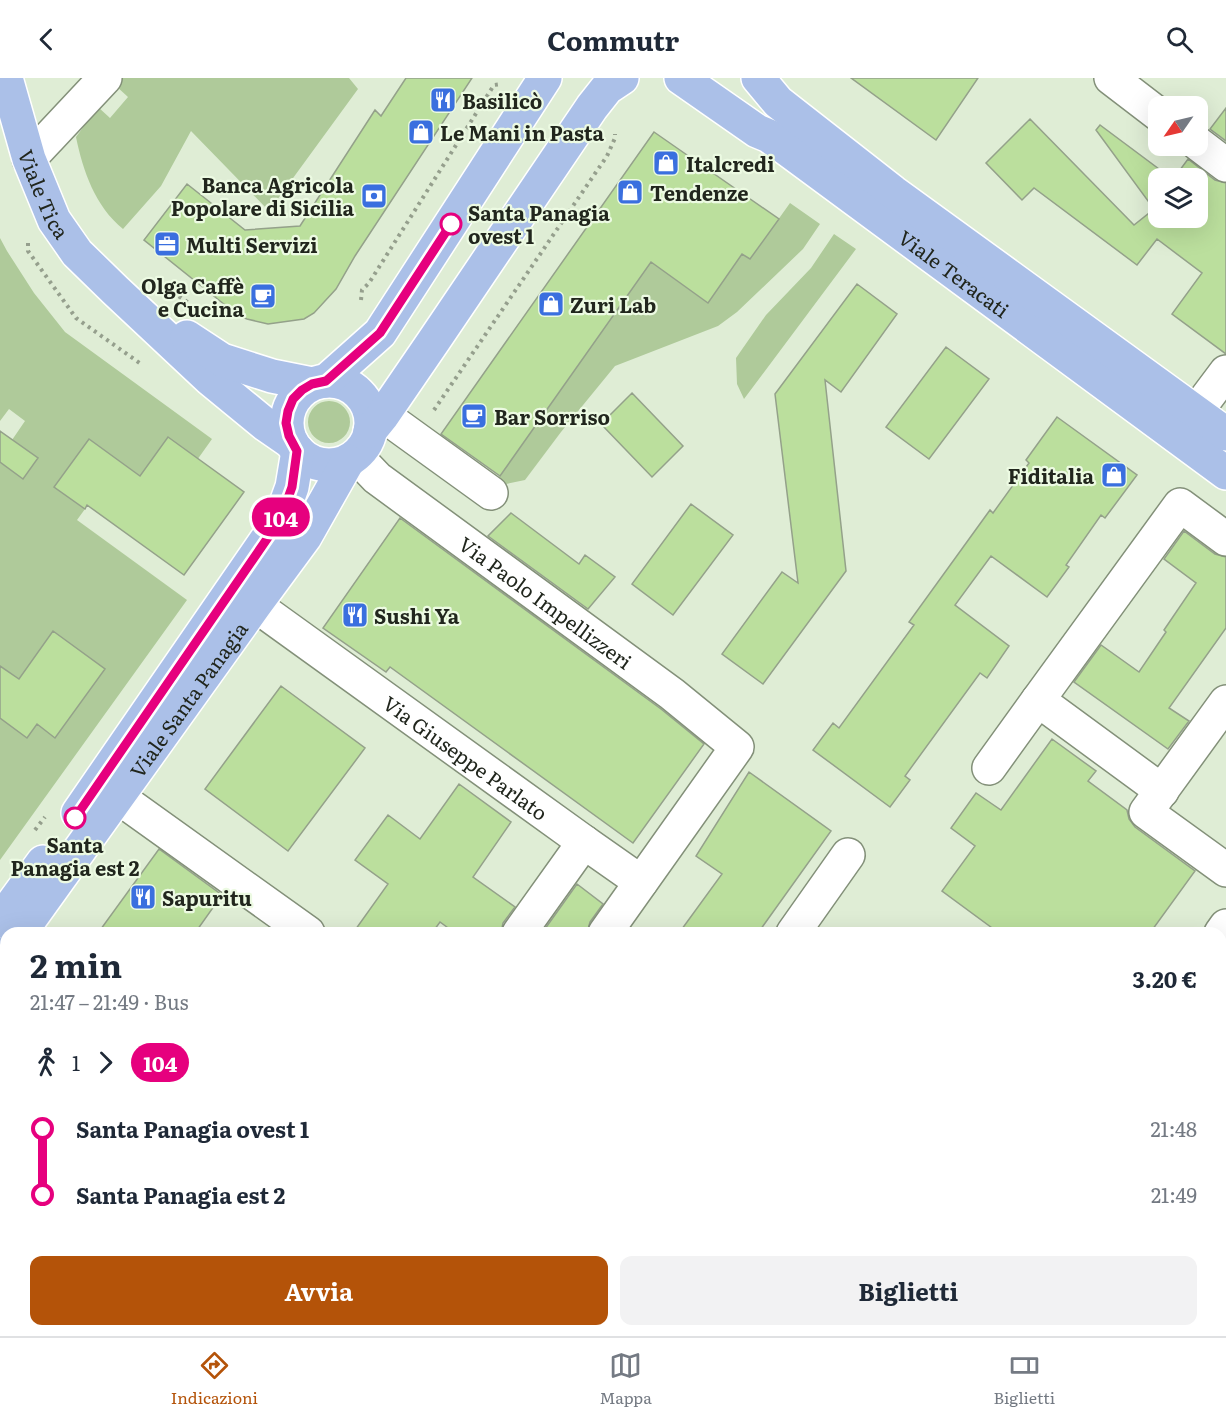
<!DOCTYPE html>
<html lang="it">
<head>
<meta charset="utf-8">
<style>
	:root { --surface:#fff; --page:#f2f2f3; --text:#1f2937; --muted:#747a83; --line:#e0e1e3; --accent:#b45309 }
	body { margin:0; font-family:Literata,serif; background:var(--page); color:var(--text); height:100vh; display:flex; flex-direction:column; font-size:22px; white-space:nowrap }
	* { box-sizing:border-box; margin:0 }
	p { font-size:20px; color:var(--muted) }
	.icon { flex:none; width:33px; height:33px; fill:none; stroke:currentColor; stroke-width:2; stroke-linecap:round; stroke-linejoin:round }
	.map { position:relative; flex:1; overflow:hidden }
	.side { position:absolute; left:0px; top:849px; width:1227px; height:410px; display:flex; flex-direction:column; background:var(--surface); border-radius:18px 18px 0 0; box-shadow:0 6px 24px #0002 }
	.side>* { flex:none }
	.badge { padding:0 12px; border-radius:20px; font-size:21px; line-height:39px }
	.needle { width:39px; rotate:236deg }
	.controls { position:absolute; left:1148px; top:18px; display:grid; gap:12px }
	.controls a { display:grid; place-items:center; width:60px; height:60px; border-radius:12px; background:var(--surface); box-shadow:0 6px 24px #0002; font-size:30px }
	.map>.badge { position:absolute; translate:-50% -50%; box-shadow:0 0 0 3px #fff }
	.legs { display:flex; align-items:center; gap:9px; height:66px; padding:0 30px; font-size:20px }
	.legs p { margin-inline-start:auto }
	.headline { display:flex; align-items:center; justify-content:space-between; height:102px; padding:0 30px }
	h1 { font-size:33px; font-weight:700; line-height:45px }
	.cta { display:flex; gap:12px; margin-top:auto; padding:12px 30px }
	.cta a { flex:1; height:69px; border-radius:12px; background:var(--accent); color:#fff; font-size:24px; font-weight:700; line-height:69px; text-align:center }
	.cta a+a { background:var(--page); color:var(--text) }
	ul { padding:0 30px; list-style:none }
	li { display:flex; align-items:center; gap:21px; height:66px; font-size:22px }
	li i { display:grid; place-items:center; width:9px; height:100%; margin:0 8px; background:currentColor }
	li i::after { content:''; width:15px; height:15px; margin:-8px; border:4px solid; border-radius:50%; background:var(--surface) }
	li p { margin-inline-start:auto }
	li:first-child i { background:linear-gradient(#0000 50%,currentColor 0) }
	li:last-child i { background:linear-gradient(currentColor 50%,#0000 0) }
	header { display:flex; justify-content:space-between; align-items:center; height:78px; padding:0 30px; background:var(--surface); font-size:27px; font-weight:700 }
	.dock { display:flex; justify-content:space-around; align-items:center; height:84px; border-top:2px solid var(--line); background:var(--surface); font-size:16px; color:var(--muted) }
	.dock a { display:grid; justify-items:center; gap:3px }
	.dock .current { color:var(--accent) }
	.map>svg:first-child { display:block }
	.green { fill:#afca9a }
	.building { fill:#bbdf9d; stroke:#94a18a; stroke-width:1.5 }
	.lines { fill:none; stroke-linecap:round; stroke-linejoin:round }
	.minor-casing { stroke:#839079; stroke-width:36 }
	.major-casing { stroke:#fff; stroke-width:36 }
	.path { stroke:#959f8d; stroke-width:4; stroke-dasharray:3 4.5; stroke-linecap:butt }
	.minor { stroke:#fff; stroke-width:33 }
	.major { stroke:#abc0e8; stroke-width:33 }
	.line-1-casing { stroke:#fff; stroke-width:14 }
	.line-1 { stroke:#e6007e; stroke-width:9 }
	.stop-1-dot { fill:#fff; stroke:#e6007e; stroke-width:3 }
	.labels { text-anchor:middle; dominant-baseline:central; stroke-width:4.5; stroke-linejoin:round; paint-order:stroke }
	.poi-label { font-size:20px; font-weight:bold; fill:#21261d; stroke:#ecfae2; text-anchor:start }
	.street-label { font-size:20px; fill:#21261d; stroke:#ecfae2 }
	.stop-label { font-size:20px; font-weight:bold; fill:#21261d; stroke:#ecfae2; text-anchor:start }
</style>
</head>
<body>
<header><svg class="icon" aria-label="back" viewBox="0 0 24 24"><path d="M15 5l-7 7 7 7"/></svg>Commutr<svg class="icon" aria-label="search" viewBox="0 0 24 24"><circle cx="10" cy="10" r="6"/><path d="M15 15l6 6"/></svg></header>
<div class="map">
<svg width="1226" height="1258" viewBox="0 0 1226 1258">
	<rect width="100%" height="100%" fill="#dfedd5"/>
	<!-- green -->
	<path class="green" d="M122,0H349L358,11L269,133L191,53L161,108L123,151C95,128 83,93 76,59L98,29L110,40L128,19L116,8Z
		M790,125L820,146L803,171L737,234L718,248L615,288L561,354L525,402L506,406L499,399L665,164L673,200L708,225L742,176L750,181Z
		M834,156L856,171L744,321L737,306L736,280L766,237L811,190Z
		M0,160L7,173L34,215L65,254L212,361L170,420L89,361L59,402L60,413L85,431L77,442L187,522L0,782V384L23,401L38,380L12,362L25,343L9,331L0,343Z
		M308 344a21 21 0 1 1 42 0a21 21 0 1 1-42 0Z
		M1226,973V1258H876L880,1252H1221V980Z"/>
	<!-- building -->
	<path class="building" d="M406,0H472L355,178L336,211L314,235L304,241L268,246L247,241L233,235L225,227L144,162L187,106L245,152L300,148L375,32L381,38Z
		M851,0H978L936,62Z
		M1226,30V63L1210,51Z
		M1030,41L1134,147L1154,131L1096,52L1100,47L1171,100H1158V140H1197V100H1174L1188,81L1215,102L1226,105V276L1172,236L1202,195L1157,161L1137,187L1034,110L1022,122L986,85Z
		M654,54L779,141L750,181L742,176L708,225L651,184L500,398L441,356Z
		M857,206L897,236L841,314L825,302L846,493L763,606L722,576L782,494L798,505L775,316Z
		M946,269L989,301L929,381L886,349Z
		M632,315L683,368L652,399L601,346Z
		M1057,339L1137,397L1105,440L1101,437L1066,487L1069,489L1047,519L991,478L955,527L1009,568L987,600L980,595L905,698L910,702L890,729L813,672L833,645L839,650L914,547L909,544L990,432L993,435L1029,385L1026,382Z
		M0,353L38,380L23,401L0,384Z
		M168,359L244,414L184,497L87,427L85,431L54,409L89,361L140,398Z
		M691,426L733,457L673,537L632,506Z
		M511,435L579,486L585,477L615,499L588,531L488,458Z
		M400,440L661,631L704,666L633,765L390,589L386,594L323,550Z
		M1184,453L1215,476L1226,479V550L1169,630L1189,643L1168,671L1074,604L1101,567L1139,594L1166,554L1164,552L1196,505L1164,481Z
		M53,553L105,591L55,660L37,646L27,660L0,640V588L19,601Z
		M281,608L365,670L288,773L205,711Z
		M1052,661L1096,693L1088,703L1127,732L1129,741L1135,749L1195,793L1150,855H999L942,813L975,768L951,750L976,715L1001,732Z
		M749,694L831,753L758,855H679L722,796L696,778Z
		M459,706L511,744L473,799L515,829L503,845L501,855H455L440,844L432,855H353L388,806L355,782L388,737L420,761Z
		M159,771L222,817L195,855H98Z
		M577,806L603,826L590,844L587,855H542Z"/>
	<g class="lines">
		<defs>
			<g id="minor">
				<path d="M1111,0L1158,36"/>
				<path d="M1197,65L1226,87"/>
				<path d="M29,81L105,0"/>
				<path d="M1196,334L1226,294"/>
				<path d="M383,337L491,415"/>
				<path id="s1" d="M356,378L377,400L672,616L737,669L605,855"/>
				<path id="s2" d="M255,527L584,764L519,855"/>
				<path d="M1038,622L1180,427L1226,461"/>
				<path d="M1226,624L1146,734L1226,792"/>
				<path d="M989,690L1038,622L1162,713"/>
				<path d="M118,719L308,855"/>
				<path d="M584,764L641,804"/>
				<path d="M793,855L848,777"/>
				<path d="M1221,855L1226,848"/>
				<path d="M0,1020L6,1024"/>
				<path d="M0,1224L6,1228"/>
				<path d="M41,1252L48,1258"/>
				<path d="M244,1252L247,1258"/>
				<path d="M505,1258L509,1252"/>
			</g>
			<g id="major">
				<path id="s3" d="M6,0L29,81L54,142L77,175L115,212L210,301L266,347L292,365"/>
				<path id="s4" d="M681,0L757,53L769,58L1226,395"/>
				<path d="M758,0L778,24L893,114L1226,356"/>
				<path d="M187,259L222,282L272,298L312,306"/>
				<circle cx="329" cy="345" r="42"/>
				<path d="M326,303L380,255L545,0"/>
				<path d="M370,353L383,337L435,261L592,29L607,10L622,0"/>
				<path d="M78,735L280,442L292,409L298,373"/>
				<path d="M0,843L43,784"/>
				<path id="s5" d="M20,855L255,527L305,459L348,383"/>
				<path d="M0,884L6,875"/>
			</g>
		</defs>
		<!-- minor casing -->
		<use href="#minor" class="minor-casing"/>
		<!-- major casing -->
		<use href="#major" class="major-casing"/>
		<!-- path -->
		<path class="path" d="M28,165V173L76,240L141,286
			M160,206L189,225
			M361,222L362,212L369,205L494,7L502,6
			M434,332L607,78L615,60V56
			M35,752L45,739
			M0,932L6,923"/>
		<!-- minor -->
		<use href="#minor" class="minor"/>
		<!-- major -->
		<use href="#major" class="major"/>
	</g>
	<g class="lines">
		<defs>
			<path id="line-1" d="M75,740L280,442L292,409L297,373L289,358L286,345L288,333L293,321L302,312L312,306L326,303L380,255L451,146"/>
		</defs>
		<!-- line-1 casing -->
		<use href="#line-1" class="line-1-casing"/>
		<!-- line-1 -->
		<use href="#line-1" class="line-1"/>
	</g>
	<!-- icons -->
	<defs>
		<symbol id="restaurant-square" viewBox="-11 -11 22 22"><rect x="-9" y="-9" width="18" height="18" rx="4" fill="#3a6fdf" stroke="#ecfae2"/><path d="M-5-6h1v4h1v-4h1v4h1v-4h1v5L-1.5 .5V6h-2V.5L-5-1ZM5-6V6H3V1.5H1.5Q1.5-4 5-6Z" fill="#fff"/></symbol>
		<symbol id="shop-square" viewBox="-11 -11 22 22"><rect x="-9" y="-9" width="18" height="18" rx="4" fill="#3a6fdf" stroke="#ecfae2"/><path d="M-5-2.5h2.3a2.7 3.5 0 0 1 5.4 0H5L5.5 6h-11ZM-1.5-2.5h3a1.5 2.3 0 0 0-3 0Z" fill="#fff"/></symbol>
		<symbol id="bank-square" viewBox="-11 -11 22 22"><rect x="-9" y="-9" width="18" height="18" rx="4" fill="#3a6fdf" stroke="#ecfae2"/><path d="M-6-4H6V4H-6ZM0-2.3a2.3 2.3 0 1 0 0 4.6a2.3 2.3 0 1 0 0-4.6Z" fill="#fff"/></symbol>
		<symbol id="office-square" viewBox="-11 -11 22 22"><rect x="-9" y="-9" width="18" height="18" rx="4" fill="#3a6fdf" stroke="#ecfae2"/><path d="M-6-3h4V-5.5h4V-3h4V5H-6ZM-1-4.5V-3h2v-1.5ZM-6 0V1H6V0Z" fill="#fff"/></symbol>
		<symbol id="cafe-square" viewBox="-11 -11 22 22"><rect x="-9" y="-9" width="18" height="18" rx="4" fill="#3a6fdf" stroke="#ecfae2"/><path d="M-5.5-4.5H6V0H3Q3 3.5 0 3.5H-2.5Q-5.5 3.5-5.5 0ZM3-3.2v2h1.7v-2ZM-6 4.5H4V6H-6Z" fill="#fff"/></symbol>
	</defs>
	<g fill-rule="evenodd">
		<use href="#restaurant-square" x="428" y="7" width="30" height="30"/>
		<use href="#shop-square" x="406" y="39" width="30" height="30"/>
		<use href="#shop-square" x="651" y="70" width="30" height="30"/>
		<use href="#shop-square" x="615" y="99" width="30" height="30"/>
		<use href="#bank-square" x="359" y="103" width="30" height="30"/>
		<use href="#office-square" x="152" y="151" width="30" height="30"/>
		<use href="#cafe-square" x="248" y="203" width="30" height="30"/>
		<use href="#shop-square" x="536" y="211" width="30" height="30"/>
		<use href="#cafe-square" x="459" y="323" width="30" height="30"/>
		<use href="#shop-square" x="1099" y="382" width="30" height="30"/>
		<use href="#restaurant-square" x="340" y="522" width="30" height="30"/>
		<use href="#restaurant-square" x="128" y="804" width="30" height="30"/>
	</g>
	<!-- markers -->
	<g class="stop-1-dot">
		<circle cx="451" cy="146" r="10"/>
		<circle cx="75" cy="740" r="10"/>
	</g>
	<g class="labels">
		<!-- poi labels -->
		<g class="poi-label">
			<text x="462" y="22">Basilicò</text>
			<text x="440" y="54">Le Mani in Pasta</text>
			<text x="686" y="85">Italcredi</text>
			<text x="354" y="106" text-anchor="end">Banca Agricola<tspan x="354" dy="23">Popolare di Sicilia</tspan></text>
			<text x="650" y="114">Tendenze</text>
			<text x="186" y="166">Multi Servizi</text>
			<text x="244" y="207" text-anchor="end">Olga Caffè<tspan x="244" dy="23">e Cucina</tspan></text>
			<text x="570" y="226">Zuri Lab</text>
			<text x="494" y="338">Bar Sorriso</text>
			<text x="1094" y="397" text-anchor="end">Fiditalia</text>
			<text x="374" y="537">Sushi Ya</text>
			<text x="162" y="819">Sapuritu</text>
		</g>
		<!-- street labels -->
		<g class="street-label">
			<text stroke="none"><textPath href="#s3" startOffset="122">Viale Tica</textPath></text>
			<text stroke="none"><textPath href="#s4" startOffset="336">Viale Teracati</textPath></text>
			<text stroke="none"><textPath href="#s1" startOffset="240">Via Paolo Impellizzeri</textPath></text>
			<text stroke="none"><textPath href="#s5" startOffset="288">Viale Santa Panagia</textPath></text>
			<text stroke="none"><textPath href="#s2" startOffset="260">Via Giuseppe Parlato</textPath></text>
		</g>
		<!-- stop labels -->
		<g class="stop-label">
			<text x="468" y="134">Santa Panagia<tspan x="468" dy="23">ovest 1</tspan></text>
			<text x="75" y="766" text-anchor="middle">Santa<tspan x="75" dy="23">Panagia est 2</tspan></text>
		</g>
	</g>
</svg>
<div class="controls">
<a><svg class="needle" viewBox="-14 -14 28 28"><path d="M0-13l5 13h-10z" fill="#e53935"/><path d="M0 13l5-13h-10z" fill="#747a83"/></svg></a>
<a><svg class="icon" aria-label="layers" viewBox="0 0 24 24"><path d="M12 4l9 5-9 5-9-5zM3 14l9 5 9-5"/></svg></a>
</div>
<b class="badge" style="left:281px;top:439px;background:#e6007e;color:#fff">104</b>
<section class="side">
<div class="headline"><div><h1>2 min</h1><p>21:47 – 21:49 · Bus</p></div><b>3.20 €</b></div>
<div class="legs"><svg class="icon" aria-label="walk" viewBox="0 0 24 24"><circle cx="13" cy="4" r="2"/><path d="M13 8l-2 6 4 7M11 14l-3 7M7 12l3-4h3l4 4"/></svg>1<svg class="icon" aria-label="forward" viewBox="0 0 24 24"><path d="M9 5l7 7-7 7"/></svg><b class="badge" style="background:#e6007e;color:#fff">104</b></div>
<ul>
<li><i style="color:#e6007e"></i><b>Santa Panagia ovest 1</b><p>21:48</p></li>
<li><i style="color:#e6007e"></i><b>Santa Panagia est 2</b><p>21:49</p></li>
</ul>
<div class="cta"><a>Avvia</a><a>Biglietti</a></div>
</section>
</div>
<nav class="dock">
<a class="current"><svg class="icon" aria-label="directions" viewBox="0 0 24 24"><path d="M12 3l9 9-9 9-9-9zM9 14v-3h6M13 9l2 2-2 2"/></svg>Indicazioni</a>
<a><svg class="icon" aria-label="map" viewBox="0 0 24 24"><path d="M3 6l6-2 6 2 6-2v14l-6 2-6-2-6 2zM9 4v14M15 6v14"/></svg>Mappa</a>
<a><svg class="icon" aria-label="tickets" viewBox="0 0 24 24"><path d="M3 7h18v10H3zM15 7v10"/></svg>Biglietti</a>
</nav>
</body>
</html>
